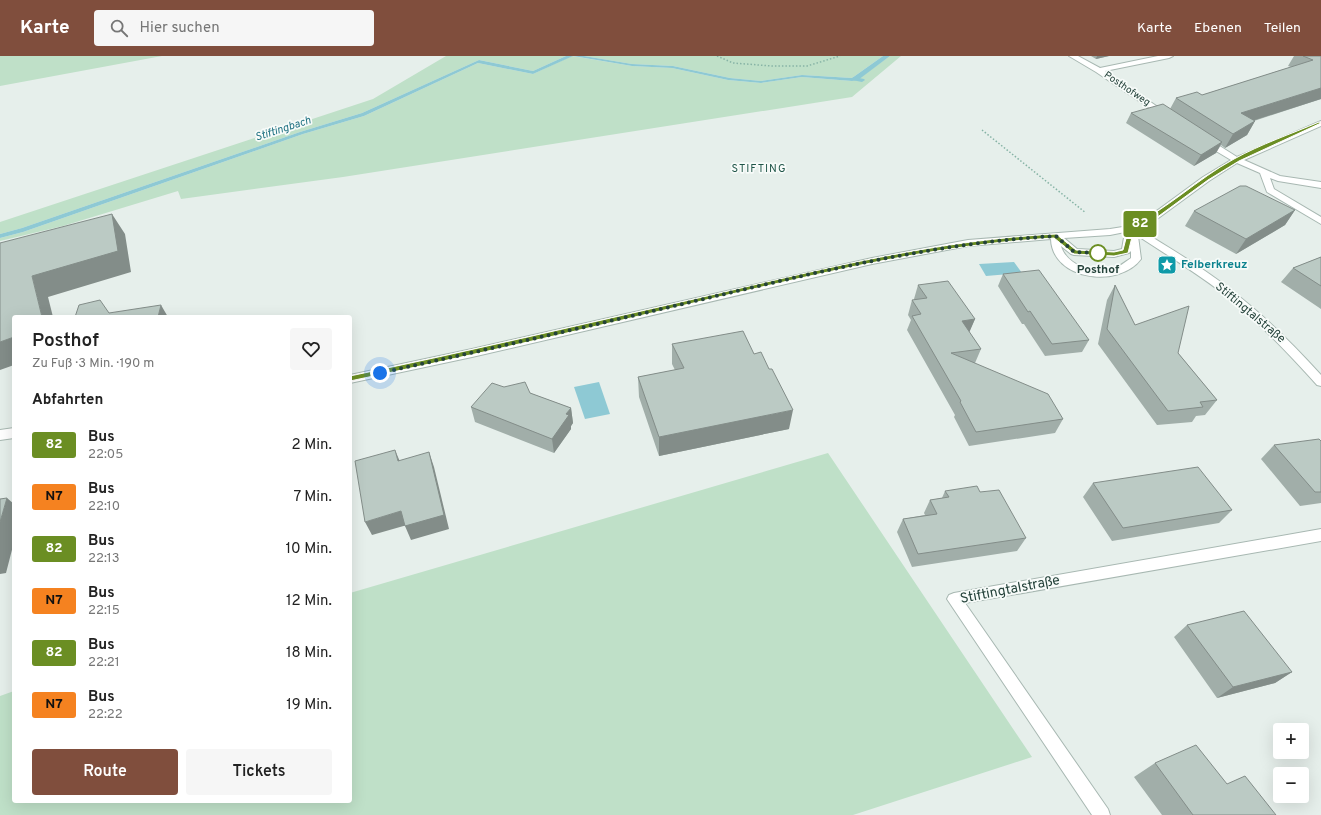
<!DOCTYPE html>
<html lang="de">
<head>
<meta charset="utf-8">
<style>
	:root { --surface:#fff; --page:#f6f6f6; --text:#222; --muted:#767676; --accent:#804e3d }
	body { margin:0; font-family:Overpass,sans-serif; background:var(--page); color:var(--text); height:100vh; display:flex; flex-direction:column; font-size:15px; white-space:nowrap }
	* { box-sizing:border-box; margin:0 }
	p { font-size:13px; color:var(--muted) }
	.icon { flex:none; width:22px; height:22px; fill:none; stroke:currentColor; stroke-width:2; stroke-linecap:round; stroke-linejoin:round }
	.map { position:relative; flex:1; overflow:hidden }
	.panel { position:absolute; left:12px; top:259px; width:340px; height:488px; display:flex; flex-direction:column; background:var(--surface); border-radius:4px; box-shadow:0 4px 16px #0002 }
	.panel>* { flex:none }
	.badge { padding:0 8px; border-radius:3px; font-size:14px; line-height:26px }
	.controls { position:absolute; left:1273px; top:667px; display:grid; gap:8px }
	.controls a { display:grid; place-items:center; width:36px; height:36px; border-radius:4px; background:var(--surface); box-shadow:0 4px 16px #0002; font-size:20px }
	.you { position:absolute; width:20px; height:20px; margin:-10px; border:3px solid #fff; border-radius:50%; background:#1a73e8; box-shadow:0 0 0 6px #1a73e833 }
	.map>.badge { position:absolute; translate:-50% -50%; box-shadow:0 0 0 2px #fff }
	h2 { padding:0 20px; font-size:15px; line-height:36px }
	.round { display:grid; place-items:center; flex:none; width:42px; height:42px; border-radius:4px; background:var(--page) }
	.summary { display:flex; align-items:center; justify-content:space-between; height:68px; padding:0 20px }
	h1 { font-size:19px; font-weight:600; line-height:30px }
	.button { display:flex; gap:8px; margin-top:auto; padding:8px 20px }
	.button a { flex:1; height:46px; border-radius:4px; background:var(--accent); color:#fff; font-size:16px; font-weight:600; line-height:46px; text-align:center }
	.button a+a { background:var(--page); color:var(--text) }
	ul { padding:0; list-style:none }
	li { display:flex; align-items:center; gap:12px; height:52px; padding:0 20px }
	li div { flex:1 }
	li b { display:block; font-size:15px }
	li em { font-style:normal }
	li .badge { min-width:44px; font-weight:700; text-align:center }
	header { display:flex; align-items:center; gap:24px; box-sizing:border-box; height:56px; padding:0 20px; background:var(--accent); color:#fff }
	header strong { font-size:19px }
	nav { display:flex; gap:22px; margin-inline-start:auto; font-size:14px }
	.search { width:280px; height:36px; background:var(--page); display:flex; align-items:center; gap:10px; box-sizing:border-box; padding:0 14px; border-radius:4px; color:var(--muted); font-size:15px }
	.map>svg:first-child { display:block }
	.green { fill:#bfe0c8 }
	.water { fill:#8ec9d4 }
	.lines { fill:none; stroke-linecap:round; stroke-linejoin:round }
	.stream { fill:#8ec9d4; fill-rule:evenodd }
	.minor-casing { stroke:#a8b8b2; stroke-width:2 }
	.path { stroke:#86b3a5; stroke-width:1.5; stroke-dasharray:1.5 2; stroke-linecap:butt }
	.minor { fill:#fff; fill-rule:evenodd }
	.wall { fill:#a1aea9 }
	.shaded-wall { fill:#838d89 }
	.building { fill:#bbcac4; stroke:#838d89 }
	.line { fill:#6b8e23; stroke:#fff }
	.walk { stroke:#24423a; stroke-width:4; stroke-dasharray:0 7.2 }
	.stop-dot { fill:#fff; stroke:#6b8e23; stroke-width:2 }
	.labels { text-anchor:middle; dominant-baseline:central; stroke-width:3.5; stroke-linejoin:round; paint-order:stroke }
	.far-street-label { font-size:10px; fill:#24423a; stroke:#f7fbf9 }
	.far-water-label { font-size:11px; font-style:italic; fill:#1c6f80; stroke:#f7fbf9 }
	.far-neighbourhood-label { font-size:11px; letter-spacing:1px; fill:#1f5548; stroke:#f7fbf9 }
	.culture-label { font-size:12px; font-weight:bold; fill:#0d838f; stroke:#f7fbf9; text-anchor:start }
	.stop-label { font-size:12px; font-weight:bold; fill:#24423a; stroke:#f7fbf9 }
	.street-label { font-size:12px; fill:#24423a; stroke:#f7fbf9 }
	.near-street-label { font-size:14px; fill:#24423a; stroke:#f7fbf9 }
</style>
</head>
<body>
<header>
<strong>Karte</strong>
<div class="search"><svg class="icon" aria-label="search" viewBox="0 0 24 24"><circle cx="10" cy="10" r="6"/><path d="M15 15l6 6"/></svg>Hier suchen</div>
<nav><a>Karte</a><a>Ebenen</a><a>Teilen</a></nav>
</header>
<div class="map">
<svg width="1321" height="759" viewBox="0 0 1321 759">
	<rect width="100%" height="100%" fill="#e6efeb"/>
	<!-- green -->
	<path class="green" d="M0,0H162L0,30Z
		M446,0H566L533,15L479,4L362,57L300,76L22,172L0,178V166L373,43Z
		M572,0L632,10L672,12L728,24L761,27L802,21L852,25L858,23L890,0H901L852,41L343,121L181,143L178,135L63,170L0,185V182L23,176L303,78L364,60L478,7L533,18Z
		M584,0H883L852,22L802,19L761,25L730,22L673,10L632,8Z
		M828,397L1032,701L853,759H0V640L14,635V745H350V537Z"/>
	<!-- water -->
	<path class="water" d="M566,0H584L632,8L673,10L730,22L761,25L802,19L852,22L883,0H890L858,24L852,25L802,21L761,27L728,24L672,12L632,10L573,0L533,18L478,7L364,60L303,78L23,176L0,182V178L22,172L300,76L362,57L479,4L533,15Z
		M1014,206L1022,217L986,220L979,208Z
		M599,326L610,358L585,363L574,331Z"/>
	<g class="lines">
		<!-- stream -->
		<path class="stream" d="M854,21L864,23L865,24L862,26L852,24V22Z"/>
		<defs>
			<path id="minor" d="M1069,0H1078L1100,12L1158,0H1173L1169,2L1105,15L1171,60L1170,62H1164L1096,16Z
				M1321,65V70L1244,104L1280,120L1321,126V132L1278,125L1270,122L1274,133L1321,161V168L1267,136L1260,117L1237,107L1209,125L1153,166L1138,172C1170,193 1203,211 1232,235C1265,260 1293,288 1321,319V330L1317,329C1288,297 1259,266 1225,239C1197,217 1167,199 1138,180L1141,203C1119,233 1052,224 1051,183L968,190L872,208L472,301L350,327V319L472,293L872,202L968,184L1110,173L1129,170L1147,162L1203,121L1231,104L1201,86L1200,84L1201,82H1207L1237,101ZM1125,176L1122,193L1114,195L1077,193L1064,182L1110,179ZM1061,190L1071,198L1074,199L1114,201L1129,197L1131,195V202C1125,206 1119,211 1112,214C1095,219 1066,209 1061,190Z
				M14,372V382L0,384V374Z
				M1321,473V485L965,547L1108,753L1110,759H1092L947,543L949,539L954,537Z"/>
		</defs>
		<!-- minor casing -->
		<use href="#minor" class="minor-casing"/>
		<!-- path -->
		<path class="path" d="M717,0L733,7L772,10H807L840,0
			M982,74L1086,157"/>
		<!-- minor -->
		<use href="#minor" class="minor"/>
	</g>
	<!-- wall -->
	<path class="wall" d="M1091,0H1109L1096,3Z
		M1294,0H1321V43L1254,65H1255L1247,79L1225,92L1221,89L1216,97L1194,110L1126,67L1131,57L1170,53L1176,42L1202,39L1291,11L1288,10Z
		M1295,154L1285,169L1236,198L1185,170L1194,155Z
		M1321,201V253L1281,226L1293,212Z
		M1003,218L1089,284L1082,296L1045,300L1024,268H1022L998,230Z
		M918,229L975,263L969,276L981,293L975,307L1063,363L1055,377L969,390L954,361L955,359L907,274L911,264L908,259L912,244H914V243Z
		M1115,229L1135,269L1178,297L1217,344L1205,359L1196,360L1192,366L1157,369L1098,288L1107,244Z
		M672,288L789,373L659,400L639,341L638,321L675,314L672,308Z
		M530,337L571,352L573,367L571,370V373L554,397L475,366L471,351Z
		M1321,385V447L1300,450L1261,403L1274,389Z
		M1093,427L1232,454L1219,467L1112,485L1083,441Z
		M945,435L980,436L1026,482L1017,495L912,511L897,476L903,463L925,459L924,457L930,444L942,442Z
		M1187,569L1292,616L1275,627L1217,642L1174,581Z
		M1155,707L1227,728L1276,759H1162L1134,721Z"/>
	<!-- shaded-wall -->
	<path class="shaded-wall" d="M1097,0H1109L1096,3Z
		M1321,32V43L1233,71L1241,57Z
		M1255,65L1247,79L1225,92L1233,78Z
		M1222,86L1216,97L1194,110L1201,99Z
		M1295,154L1285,169L1236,198L1246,183Z
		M112,158L125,178L131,216L48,241L53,261H42L32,220Z
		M161,249L168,261H158Z
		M975,263L969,277L962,265Z
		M14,281V309L0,314V286Z
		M571,352L573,367L571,370V373L554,397L552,383L566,358Z
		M793,354L789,373L659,400V381Z
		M395,394L401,408L398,405Z
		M429,396L434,411L449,473L411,484L405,470Z
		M7,442L14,448V486L6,517L0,518V466Z
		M401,455L407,469L372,479L365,466Z
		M1292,616L1275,627L1217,642L1233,631Z"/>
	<!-- building -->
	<path class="building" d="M1303,0H1321V32L1241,57L1255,65L1233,78L1176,42L1197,36L1202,39L1313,4Z
		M1163,48L1222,86L1201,99L1131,57Z
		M1240,130H1246L1295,154L1246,183L1194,155Z
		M112,158L118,195L32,220L42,261H14V281L0,286V187Z
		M1321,201V230L1293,212Z
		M1039,214L1089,284L1052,288L1030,255L1028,256L1003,218Z
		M948,225L975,263L962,265L981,293L951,297L1048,338L1063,363L976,376L960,346L961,345L912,260L921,258L912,244L927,242L918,229Z
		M1115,229L1135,269L1189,250L1178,297L1217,344L1200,346L1203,351L1168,355L1107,273Z
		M100,244L109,257L161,249L158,261H75L79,249Z
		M743,275L754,298L761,296L769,313H772L793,354L659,381L638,321L684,312L672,288Z
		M525,326L530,337L571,352L566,358L569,359L552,383L471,351L492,327L504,331Z
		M1319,383L1321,385V436H1315L1274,389Z
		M395,394L398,405L429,396L444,459L405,470L401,455L365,466L355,405Z
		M1198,411L1232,454L1123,472L1093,427Z
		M977,430L980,436L999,434L1026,482L918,498L903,463L937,458L930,444L949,441L945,435Z
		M7,442L0,466V443Z
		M1244,555L1292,616L1233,631L1187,569Z
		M1196,689L1227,728L1245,720L1276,759H1193L1155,707Z"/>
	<!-- line -->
	<path class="line" d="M1319,66L1321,67L1239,105L1208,124L1152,165L1134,173L1128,197L1114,200L1074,198L1054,182C938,188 823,217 710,243C590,272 470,300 350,325L346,323L350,320C469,295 588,267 707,240C822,213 938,184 1056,178L1076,194L1114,196L1123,194L1129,171C1167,154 1197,123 1234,103C1261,88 1291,78 1319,66Z"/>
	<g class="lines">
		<!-- walk -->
		<path class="walk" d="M380,317C485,294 590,270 695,245C814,217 933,187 1056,180L1074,196L1098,197"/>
	</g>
	<!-- icons -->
	<defs>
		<symbol id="sight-square" viewBox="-11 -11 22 22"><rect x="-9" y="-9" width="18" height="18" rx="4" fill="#0f9aa8" stroke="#f7fbf9"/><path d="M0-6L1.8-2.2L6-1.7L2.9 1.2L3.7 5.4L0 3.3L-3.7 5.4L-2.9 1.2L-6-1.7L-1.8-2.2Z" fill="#fff"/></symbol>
	</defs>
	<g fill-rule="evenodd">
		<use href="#sight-square" x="1156" y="198" width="22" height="22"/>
	</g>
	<!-- markers -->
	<circle class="stop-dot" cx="1098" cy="197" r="8"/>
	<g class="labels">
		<!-- far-street labels -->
		<g class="far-street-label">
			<text transform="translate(1127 33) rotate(34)">Posthofweg</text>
		</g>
		<!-- far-water labels -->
		<g class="far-water-label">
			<text transform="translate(283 73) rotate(-18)">Stiftingbach</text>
		</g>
		<!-- far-neighbourhood labels -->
		<g class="far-neighbourhood-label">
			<text x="759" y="113">STIFTING</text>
		</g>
		<!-- culture labels -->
		<g class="culture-label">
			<text x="1181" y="209">Felberkreuz</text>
		</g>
		<!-- stop labels -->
		<g class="stop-label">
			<text x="1098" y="214">Posthof</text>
		</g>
		<!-- street labels -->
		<g class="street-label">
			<text transform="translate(1250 257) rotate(40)">Stiftingtalstraße</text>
		</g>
		<!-- near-street labels -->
		<g class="near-street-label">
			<text transform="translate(1010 534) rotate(-11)">Stiftingtalstraße</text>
		</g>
	</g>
</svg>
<div class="controls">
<a>+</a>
<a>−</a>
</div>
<div class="you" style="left:380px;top:317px"></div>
<b class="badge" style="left:1140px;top:168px;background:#6b8e23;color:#fff">82</b>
<section class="panel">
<div class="summary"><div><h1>Posthof</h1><p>Zu Fuß · 3 Min. · 190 m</p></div><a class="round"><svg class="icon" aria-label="heart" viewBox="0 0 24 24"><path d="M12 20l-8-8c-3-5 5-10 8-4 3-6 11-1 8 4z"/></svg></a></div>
<h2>Abfahrten</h2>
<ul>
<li><span class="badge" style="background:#6b8e23;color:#fff">82</span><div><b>Bus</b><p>22:05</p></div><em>2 Min.</em></li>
<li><span class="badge" style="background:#f58220;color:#111">N7</span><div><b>Bus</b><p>22:10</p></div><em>7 Min.</em></li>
<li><span class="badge" style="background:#6b8e23;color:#fff">82</span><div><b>Bus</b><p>22:13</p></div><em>10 Min.</em></li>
<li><span class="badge" style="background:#f58220;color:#111">N7</span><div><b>Bus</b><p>22:15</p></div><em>12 Min.</em></li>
<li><span class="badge" style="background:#6b8e23;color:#fff">82</span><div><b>Bus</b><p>22:21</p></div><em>18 Min.</em></li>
<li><span class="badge" style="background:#f58220;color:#111">N7</span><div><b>Bus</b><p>22:22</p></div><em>19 Min.</em></li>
</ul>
<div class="button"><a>Route</a><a>Tickets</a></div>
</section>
</div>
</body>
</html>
